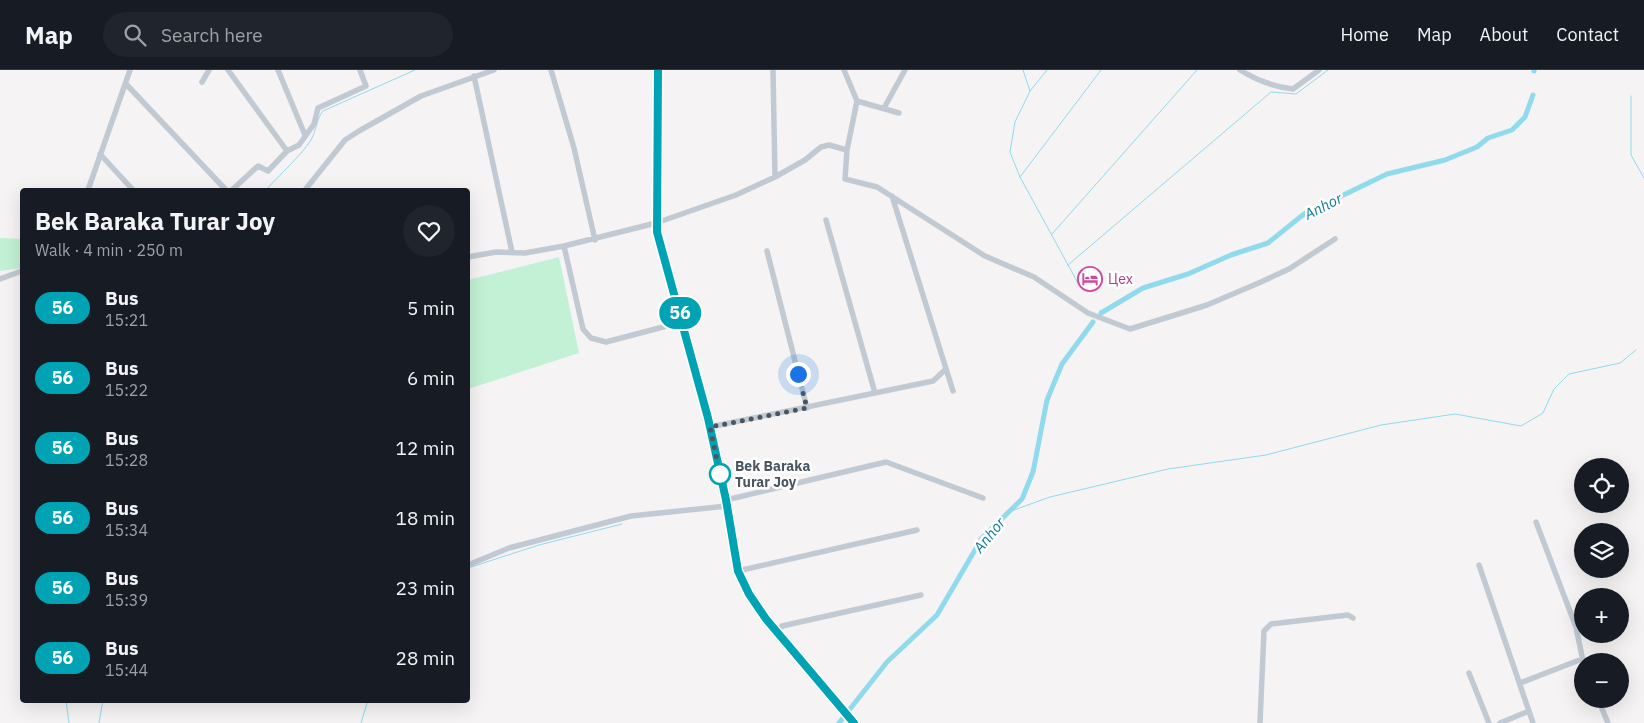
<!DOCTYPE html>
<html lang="en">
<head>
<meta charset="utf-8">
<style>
	:root { --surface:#171b24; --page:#20242c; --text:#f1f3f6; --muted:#9ea1a6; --line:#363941 }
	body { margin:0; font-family:"IBM Plex Sans",sans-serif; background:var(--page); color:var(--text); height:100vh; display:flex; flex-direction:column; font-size:19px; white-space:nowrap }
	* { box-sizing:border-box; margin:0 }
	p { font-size:16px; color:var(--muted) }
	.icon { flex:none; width:28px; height:28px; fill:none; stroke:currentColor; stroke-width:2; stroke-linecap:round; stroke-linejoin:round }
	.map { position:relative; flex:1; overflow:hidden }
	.panel { position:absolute; left:20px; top:118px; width:450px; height:515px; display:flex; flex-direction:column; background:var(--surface); border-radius:5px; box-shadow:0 5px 20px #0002 }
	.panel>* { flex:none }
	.badge { padding:0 10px; border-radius:16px; font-size:18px; line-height:32px }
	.tools { position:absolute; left:1574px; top:388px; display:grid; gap:10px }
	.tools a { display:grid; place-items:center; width:55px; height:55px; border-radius:50%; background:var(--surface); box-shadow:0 5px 20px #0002; font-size:25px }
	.you { position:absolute; width:25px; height:25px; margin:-12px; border:4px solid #fff; border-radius:50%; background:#1a73e8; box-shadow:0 0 0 8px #1a73e833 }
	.map>.badge { position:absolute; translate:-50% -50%; box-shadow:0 0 0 2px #fff }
	.round { display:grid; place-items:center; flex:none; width:52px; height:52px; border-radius:26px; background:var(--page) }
	.summary { display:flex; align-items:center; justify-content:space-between; height:85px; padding:0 15px }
	h1 { font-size:24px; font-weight:700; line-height:38px }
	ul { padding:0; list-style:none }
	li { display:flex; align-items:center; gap:15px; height:70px; padding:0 15px }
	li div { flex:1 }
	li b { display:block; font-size:19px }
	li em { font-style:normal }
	li .badge { min-width:55px; font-weight:700; text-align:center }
	header { display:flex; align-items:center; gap:30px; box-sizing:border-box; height:70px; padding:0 25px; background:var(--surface); border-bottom:1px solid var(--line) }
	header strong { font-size:24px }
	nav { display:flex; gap:28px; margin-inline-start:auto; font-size:18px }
	.search { width:350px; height:45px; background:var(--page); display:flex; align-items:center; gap:12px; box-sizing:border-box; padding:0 18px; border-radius:28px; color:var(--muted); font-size:19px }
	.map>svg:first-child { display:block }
	.green { fill:#c3f1d5 }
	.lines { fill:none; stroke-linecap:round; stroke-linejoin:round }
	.stream { stroke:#90daee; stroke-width:1 }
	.canal { stroke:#90daee; stroke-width:5 }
	.minor { stroke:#c1cad2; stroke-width:5.5 }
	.major { stroke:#b3c2d1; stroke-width:7 }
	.line-casing { stroke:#fff; stroke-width:11 }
	.line { stroke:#00a3b4; stroke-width:8 }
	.walk { stroke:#4a5661; stroke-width:5; stroke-dasharray:0 9 }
	.stop-dot { fill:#fff; stroke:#00a3b4; stroke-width:2.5 }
	.labels { text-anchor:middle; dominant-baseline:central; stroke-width:5; stroke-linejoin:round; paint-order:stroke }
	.hotel-label { font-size:14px; fill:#b23c85; stroke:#fff; text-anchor:start }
	.stop-label { font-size:14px; font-weight:bold; fill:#4a5661; stroke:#fff; text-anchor:start }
	.water-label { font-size:15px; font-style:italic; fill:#0c7c9b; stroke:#fff }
</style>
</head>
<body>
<header>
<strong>Map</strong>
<div class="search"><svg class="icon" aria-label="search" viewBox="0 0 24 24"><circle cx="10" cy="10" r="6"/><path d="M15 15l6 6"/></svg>Search here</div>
<nav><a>Home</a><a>Map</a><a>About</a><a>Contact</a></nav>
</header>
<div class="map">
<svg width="1644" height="653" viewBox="0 0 1644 653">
	<rect width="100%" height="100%" fill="#f5f3f3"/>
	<!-- green -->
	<path class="green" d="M0,168L22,169V198L0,201Z
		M559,187L579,283L468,319V210Z"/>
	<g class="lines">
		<!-- stream -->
		<path class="stream" d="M1023,0L1030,21
			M1047,0L1030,21L1015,52L1010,82L1020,107L1079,215
			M1631,26V85L1644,108
			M1020,107L1101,0
			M266,120C280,104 299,88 311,70C317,59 316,50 323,41L415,0
			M1052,164L1197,0
			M1068,195L1271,22L1296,24L1328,0
			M1100,240L1102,242
			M1011,441L1050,427L1168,399L1266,385L1381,355L1455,344L1521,356L1543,343L1554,319L1569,304L1620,293L1636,280
			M468,498L539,475L622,454
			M66,630L69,653
			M99,653L103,630
			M361,653L368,630"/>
		<!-- canal -->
		<path class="canal" d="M1534,1V0
			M1101,243L1143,218L1188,204L1231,185L1268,173L1304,144L1387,104L1445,90L1477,77L1488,68L1512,60L1525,47L1533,25
			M839,653L887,592L937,545L982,468L1022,429L1033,402L1047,330L1062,294L1093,252"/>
		<!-- minor -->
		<path class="minor" d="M228,0L287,81
			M278,0L305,65
			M551,0L574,78L595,170
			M773,0L775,107
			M844,0L857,31L847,80L845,109L877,117L985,186L1034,207L1088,243L1130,259L1207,235L1261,212L1289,199L1335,169
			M1240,0C1256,10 1275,17 1293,19L1319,0
			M474,6L512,182
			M202,12L209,0
			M127,15L226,120
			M857,31L899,43
			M884,38L905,0
			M100,84L133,120
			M88,120L130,0
			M232,120L258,96L268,101L287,81L299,75L314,54L318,38L366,16L360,0
			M305,120L345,70L359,61L421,26L494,0
			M892,126L953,321
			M826,150L875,323
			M564,176L583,259L591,268L606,272L682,252
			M767,181L807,338
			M468,187L496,182L525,183L564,176L656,153L736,125L775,107L805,90L821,77L829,75L847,80
			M0,209L22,201
			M710,357L933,311L946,299
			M726,430L886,392L983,428
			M1536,452L1576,557L1583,591
			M468,495L509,478L631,446L727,436
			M1479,495L1533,653
			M738,501L917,460
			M777,561L782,556L921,525
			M1469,603L1489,653
			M1520,613L1582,589
			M1598,629L1608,653
			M1260,653L1264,561L1271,554L1348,545L1353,548
			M1500,653L1529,641"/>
		<!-- major -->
		<path class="major" d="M658,0L657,162L708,348L726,430L738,501L757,536L854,653"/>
	</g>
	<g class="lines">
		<defs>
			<path id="line" d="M658,0L657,162L708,348L726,430L738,501L749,524L766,549L854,653"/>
		</defs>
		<!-- line casing -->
		<use href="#line" class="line-casing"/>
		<!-- line -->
		<use href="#line" class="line"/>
		<!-- walk -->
		<path class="walk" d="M720,404L710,357L807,338L798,304"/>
	</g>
	<!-- icons -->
	<defs>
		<symbol id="hotel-ring" viewBox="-11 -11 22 22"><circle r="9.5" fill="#fff" stroke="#d1479c" stroke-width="1.5"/><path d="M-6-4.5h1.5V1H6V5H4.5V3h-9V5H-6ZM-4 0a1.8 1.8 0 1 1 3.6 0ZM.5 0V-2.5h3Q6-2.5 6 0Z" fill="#d1479c"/></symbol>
	</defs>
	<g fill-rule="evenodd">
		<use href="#hotel-ring" x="1076" y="195" width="28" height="28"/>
	</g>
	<!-- markers -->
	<circle class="stop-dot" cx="720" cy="404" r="10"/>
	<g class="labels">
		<!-- hotel labels -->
		<g class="hotel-label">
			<text x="1108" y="209">Цех</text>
		</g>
		<!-- stop labels -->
		<g class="stop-label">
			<text x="735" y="396">Bek Baraka<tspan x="735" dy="16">Turar Joy</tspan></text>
		</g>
		<!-- water labels -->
		<g class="water-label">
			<text transform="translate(1323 136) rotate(-27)">Anhor</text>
			<text transform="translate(989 465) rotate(-51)">Anhor</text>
		</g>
	</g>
</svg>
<div class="tools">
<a><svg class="icon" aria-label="locate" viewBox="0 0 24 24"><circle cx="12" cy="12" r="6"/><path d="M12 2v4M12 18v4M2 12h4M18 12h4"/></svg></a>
<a><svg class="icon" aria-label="layers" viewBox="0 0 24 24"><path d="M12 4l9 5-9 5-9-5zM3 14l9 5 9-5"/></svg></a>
<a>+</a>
<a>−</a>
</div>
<div class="you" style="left:798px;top:304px"></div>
<b class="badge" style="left:680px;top:243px;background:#00a3b4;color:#fff">56</b>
<section class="panel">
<div class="summary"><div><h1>Bek Baraka Turar Joy</h1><p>Walk · 4 min · 250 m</p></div><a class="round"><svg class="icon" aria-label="heart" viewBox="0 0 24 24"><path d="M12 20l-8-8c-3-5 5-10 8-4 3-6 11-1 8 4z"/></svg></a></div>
<ul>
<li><span class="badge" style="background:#00a3b4;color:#fff">56</span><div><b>Bus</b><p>15:21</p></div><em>5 min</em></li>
<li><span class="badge" style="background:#00a3b4;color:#fff">56</span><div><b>Bus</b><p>15:22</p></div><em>6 min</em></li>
<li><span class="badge" style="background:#00a3b4;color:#fff">56</span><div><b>Bus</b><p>15:28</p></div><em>12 min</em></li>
<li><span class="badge" style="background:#00a3b4;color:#fff">56</span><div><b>Bus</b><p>15:34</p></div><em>18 min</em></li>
<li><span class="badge" style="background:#00a3b4;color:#fff">56</span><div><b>Bus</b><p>15:39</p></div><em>23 min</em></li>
<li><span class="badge" style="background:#00a3b4;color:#fff">56</span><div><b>Bus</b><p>15:44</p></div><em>28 min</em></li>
</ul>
</section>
</div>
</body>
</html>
